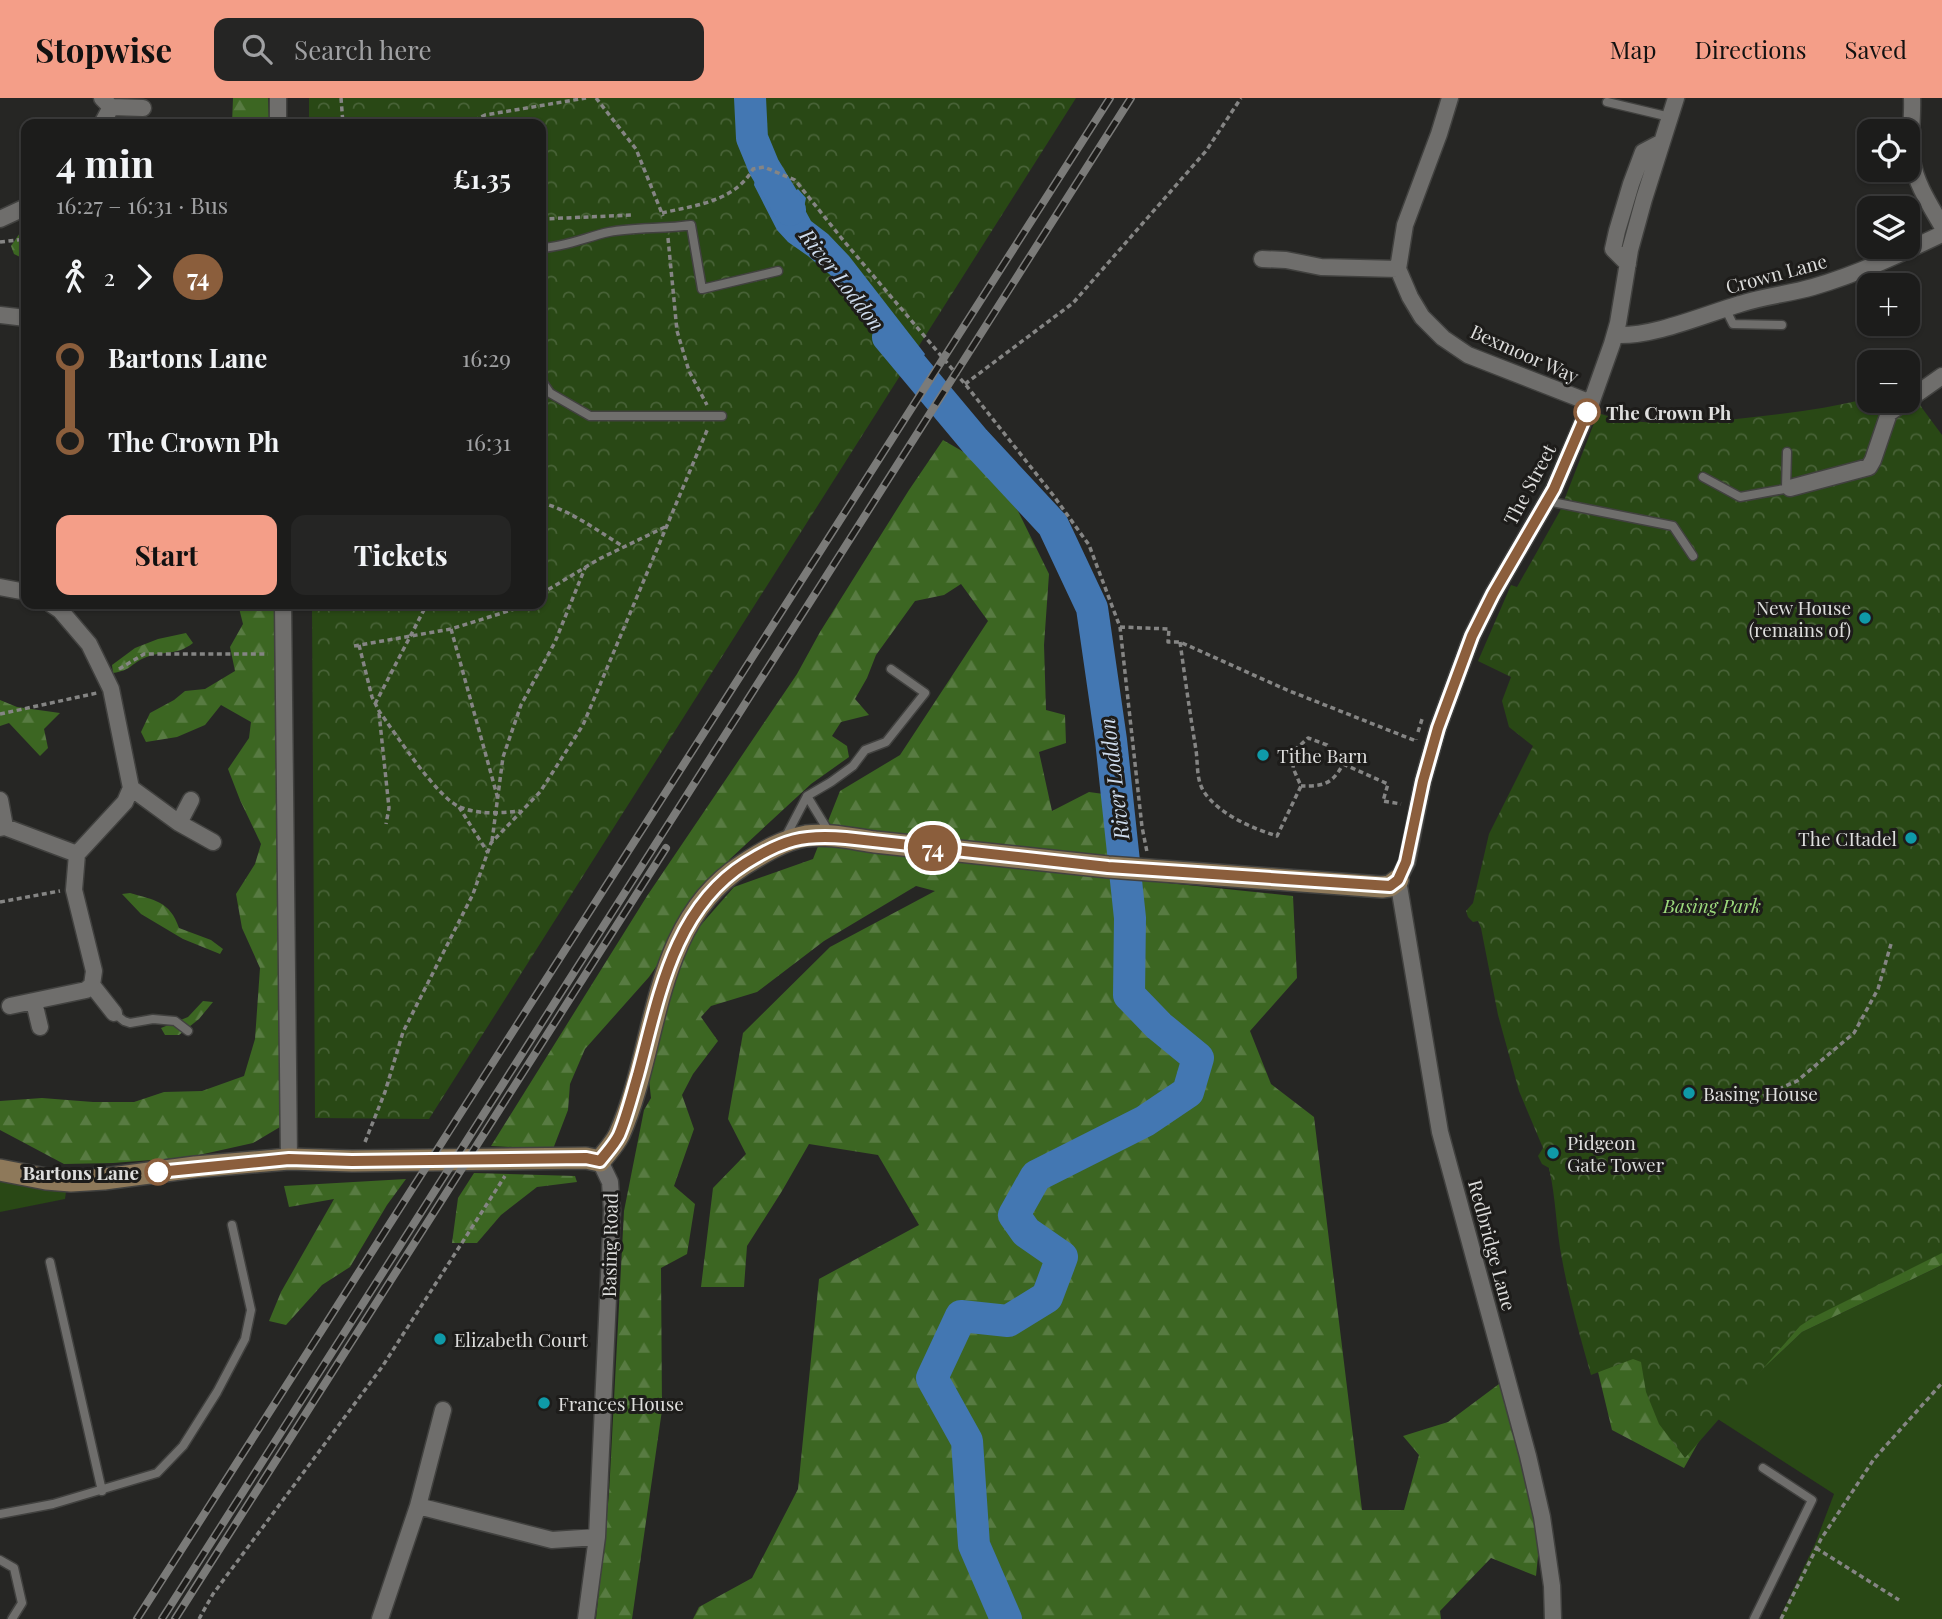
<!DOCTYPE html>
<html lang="en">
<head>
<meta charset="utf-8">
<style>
	:root { --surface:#1c1c1b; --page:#252524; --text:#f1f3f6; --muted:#a0a1a3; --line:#3a3a3a; --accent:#f49e88 }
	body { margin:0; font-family:"Playfair Display",serif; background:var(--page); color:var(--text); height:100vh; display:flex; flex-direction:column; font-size:26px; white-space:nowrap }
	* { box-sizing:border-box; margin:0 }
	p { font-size:23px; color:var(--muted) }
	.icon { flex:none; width:38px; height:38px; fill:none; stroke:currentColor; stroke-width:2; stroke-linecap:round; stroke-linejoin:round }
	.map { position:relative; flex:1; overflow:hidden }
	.sheet { position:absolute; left:21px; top:21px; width:525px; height:490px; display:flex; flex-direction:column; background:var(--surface); border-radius:14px; box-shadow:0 2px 5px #0004,0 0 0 2px var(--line) }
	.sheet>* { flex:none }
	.badge { padding:0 14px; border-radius:23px; font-size:24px; line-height:46px }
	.controls { position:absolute; left:1857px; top:21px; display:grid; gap:14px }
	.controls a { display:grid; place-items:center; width:63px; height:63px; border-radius:14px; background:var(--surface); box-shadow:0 2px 5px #0004,0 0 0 2px var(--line); font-size:35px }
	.map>.badge { position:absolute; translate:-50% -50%; box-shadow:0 0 0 4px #fff }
	.legs { display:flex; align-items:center; gap:10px; height:77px; padding:0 35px; font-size:23px }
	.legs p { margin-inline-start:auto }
	.headline { display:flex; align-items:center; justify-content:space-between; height:119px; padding:0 35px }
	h1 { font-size:38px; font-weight:700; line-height:52px }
	.cta { display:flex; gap:14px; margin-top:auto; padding:14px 35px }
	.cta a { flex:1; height:80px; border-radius:14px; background:var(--accent); color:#111; font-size:28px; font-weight:700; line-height:80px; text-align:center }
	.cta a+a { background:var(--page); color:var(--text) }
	ul { padding:0 35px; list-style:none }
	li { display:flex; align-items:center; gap:24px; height:84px; font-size:26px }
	li i { display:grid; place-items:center; width:10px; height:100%; margin:0 9px; background:currentColor }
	li i::after { content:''; width:18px; height:18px; margin:-9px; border:5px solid; border-radius:50%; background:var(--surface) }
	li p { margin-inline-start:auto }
	li:first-child i { background:linear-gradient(#0000 50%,currentColor 0) }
	li:last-child i { background:linear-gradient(currentColor 50%,#0000 0) }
	header { display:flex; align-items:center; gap:42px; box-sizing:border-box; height:98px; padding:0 35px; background:var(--accent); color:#111 }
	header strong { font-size:33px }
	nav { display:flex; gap:38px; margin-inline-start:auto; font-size:24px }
	.search { width:490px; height:63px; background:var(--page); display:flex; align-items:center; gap:18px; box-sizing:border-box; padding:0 24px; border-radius:14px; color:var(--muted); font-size:26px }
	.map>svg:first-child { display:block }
	.green { fill:#294815 }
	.forest { fill:url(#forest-firs) }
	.park { fill:url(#park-crowns) }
	.water { fill:#4377b2 }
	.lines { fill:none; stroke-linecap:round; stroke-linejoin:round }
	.river { stroke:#4377b2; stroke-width:32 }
	.lane-casing { stroke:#41413f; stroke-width:11 }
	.street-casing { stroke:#41413f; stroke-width:19 }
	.secondary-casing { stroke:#41413f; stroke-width:24 }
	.path { stroke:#858584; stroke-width:3.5; stroke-dasharray:5 3.5; stroke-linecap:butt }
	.lane { stroke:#6f6e6c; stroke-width:8 }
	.street { stroke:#6f6e6c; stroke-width:16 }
	.secondary { stroke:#8e795a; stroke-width:21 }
	.rail-casing { stroke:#7b7b79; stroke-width:8 }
	.rail { stroke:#1d1c1a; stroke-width:5; stroke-dasharray:16; stroke-linecap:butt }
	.line-1-casing { stroke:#fff; stroke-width:16 }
	.line-1 { stroke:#8b5e3c; stroke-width:10 }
	.stop-1-dot { fill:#fff; stroke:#8b5e3c; stroke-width:3.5 }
	.culture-dot { fill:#0f9aa8; stroke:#1d1c1a; stroke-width:2.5 }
	.labels { text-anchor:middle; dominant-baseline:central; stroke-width:6; stroke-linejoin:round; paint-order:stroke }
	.street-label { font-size:19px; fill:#dededd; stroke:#1d1c1a }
	.stop-label { font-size:19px; font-weight:bold; fill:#dededd; stroke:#1d1c1a; text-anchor:start }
	.poi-label { font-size:19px; fill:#dededd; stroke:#1d1c1a; text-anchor:start }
	.park-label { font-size:19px; font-style:italic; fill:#9ddb7d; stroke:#1d1c1a }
	.water-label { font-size:21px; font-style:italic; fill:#cedced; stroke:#1d1c1a }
</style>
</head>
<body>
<header>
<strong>Stopwise</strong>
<div class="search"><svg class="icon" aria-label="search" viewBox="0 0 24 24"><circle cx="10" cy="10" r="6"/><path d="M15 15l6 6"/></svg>Search here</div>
<nav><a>Map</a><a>Directions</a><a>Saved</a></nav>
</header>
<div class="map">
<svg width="1942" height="1521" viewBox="0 0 1942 1521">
	<defs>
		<pattern id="forest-firs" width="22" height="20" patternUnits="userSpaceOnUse" patternTransform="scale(1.75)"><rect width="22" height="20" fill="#3c6622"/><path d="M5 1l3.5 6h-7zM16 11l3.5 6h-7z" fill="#587b42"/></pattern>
		<pattern id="park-crowns" width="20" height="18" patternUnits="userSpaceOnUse" patternTransform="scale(1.75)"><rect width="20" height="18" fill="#294815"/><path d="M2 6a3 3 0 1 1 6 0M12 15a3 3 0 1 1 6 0" fill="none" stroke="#486237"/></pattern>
	</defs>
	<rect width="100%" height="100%" fill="#262624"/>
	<!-- green -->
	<path class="green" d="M0,1082L66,1094L65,1101L0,1114Z
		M1942,1167V1521H1779L1815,1446L1834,1396L1713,1318L1802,1234Z"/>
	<!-- forest -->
	<path class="forest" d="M233,0H268L269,26H232Z
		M26,126V162L14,156L11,148Z
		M943,342L981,364L1018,413L1049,476L1044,547L1046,612L1065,617L1066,645L1039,654L1052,713L1089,694L1111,697L1118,760L1071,775L1293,798L1297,880L1250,933L1271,986L1314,1019L1362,1412H1404L1419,1357L1403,1338L1448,1324L1507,1280L1542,1419L1536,1478L1491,1460L1440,1513L1441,1521H693L699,1509L752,1480L798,1391L819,1181L919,1127L878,1057L809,1046L782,1093L747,1148L744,1189H701L713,1090L746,1056L728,1021L743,935L830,849L935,793L916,788L824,843L757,894L711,908L701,919L718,943L693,976L682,997L694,1031L674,1088L695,1106L687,1156L661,1170L662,1312L632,1521H596L609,1396L624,1113L644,1012L651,1000L648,972L663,905L692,837L734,789L813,761L840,693L900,657L988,523L961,486L944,497L915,503L876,557L867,580L855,601L869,617L841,624L832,638L847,648L849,659L811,686L730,761L649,879L585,951L570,986L568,1012L553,1051L491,1048L647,798L797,576L820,534L909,392Z
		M238,506H274L280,893V1029L253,1045L190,1059L113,1065L64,1066L0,1032V1003L42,1000L93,1004H134L164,994L202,993L244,978L255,941L260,870L242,830L236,796L255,766L261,746L240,702L228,671L249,640L251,624L221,607L205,627L177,639L146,644L141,634L150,615L174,602L185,593L205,591L235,573L230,549L243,526Z
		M186,535L193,545C175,559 161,552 144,560C129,567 132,572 113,575L112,567L135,550L158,541Z
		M0,602L17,609L60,615L44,631L48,650L40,658L9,625L0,628Z
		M130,795C154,802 170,803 179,830L211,842L223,851L220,856L183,841L141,816L122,796Z
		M203,903L213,904L199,921L179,937H165L161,930L188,919Z
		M1549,1070L1942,1126V1167L1802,1234L1713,1318L1684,1370L1612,1332Z
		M474,1075L575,1078L577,1084L537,1089L501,1117L477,1145H452L458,1100Z
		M406,1081L387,1107L350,1169L322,1187L286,1227L269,1223L281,1194L334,1101L289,1109L284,1088Z"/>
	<!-- park -->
	<path class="park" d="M309,0H1076L429,1021L315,1020L312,506H541V26H309Z
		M1908,285L1922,310L1942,337V1155L1812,1220L1800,1228L1685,1360L1659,1326L1646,1294L1641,1264L1633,1261L1591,1277C1580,1238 1569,1200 1562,1161C1556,1131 1556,1100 1549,1070L1542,1066L1538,1058L1543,1050L1519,993L1498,917L1481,830L1478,823L1473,824L1468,819L1466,813L1473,805L1489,736L1533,648L1509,629L1502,603L1511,579L1478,563L1511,487L1517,489L1560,413L1598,315C1648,332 1711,324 1763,318C1799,314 1834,309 1869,300V303H1908Z"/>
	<!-- water -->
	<path class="water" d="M766,75L789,88L793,94L798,91L806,100L804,110L811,123L828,136L849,158L925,256L913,278L867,224L858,209L842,187L808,158L788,144L777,132L754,87C755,80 758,77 766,75Z"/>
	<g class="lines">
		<!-- river -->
		<path class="river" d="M750,0L752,40L764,69L790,112
			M888,239L975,343L1053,427L1092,510L1111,642L1130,820L1129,897L1159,928L1198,960L1188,994L1145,1023L1036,1078L1014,1117L1026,1134L1062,1159L1047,1199L1008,1223L961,1218L932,1280L967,1343L974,1447L1006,1521"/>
		<defs>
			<path id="lane" d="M1607,4L1670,19
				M541,150C565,149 586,139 609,134C634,129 664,131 691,127L702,191L778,173
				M1725,210L1733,226L1782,227
				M541,282L550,295L590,318H722
				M1703,379L1740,399L1790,390
				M1786,390L1787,354
				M1547,403L1673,428L1693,458
				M807,698L829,734
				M785,740L807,698L831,684L853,668L865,652L886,644L925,595L891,571
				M114,915L124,923L130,925L153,921L175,923L188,933
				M50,1164L102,1393
				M0,1416L53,1406L157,1375L183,1348L217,1294L245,1241L251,1212L232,1127
				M0,1462L14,1470L22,1505L12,1521
				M1754,1521L1812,1402L1763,1370"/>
			<path id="street" d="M102,0L111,9L143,10
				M278,0V26
				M1450,0L1439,36L1405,127L1398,171L1410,199L1422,219L1443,240L1468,257L1591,305
				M1912,0C1913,18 1909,46 1912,62C1916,86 1930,107 1942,128
				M102,26L111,9
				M0,121L26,109
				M1262,161L1286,162L1321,169L1398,171
				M1628,166L1613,151L1617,133L1631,86L1643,54L1662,44
				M0,217L26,220
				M1615,237C1653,239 1703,217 1740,206C1764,198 1789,196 1813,189C1858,176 1900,156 1942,136
				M1908,302L1942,278
				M1790,390L1869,369L1873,362L1889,315L1906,303
				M0,489L26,494
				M283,506L289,1061
				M131,690L179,725L213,744
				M0,702L5,729
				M179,725L191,702
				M0,730L5,729L77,756
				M92,887L114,915
				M34,904L40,929
				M10,908L86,892L92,887L94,873L74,792L77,756L125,704L131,690L111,591L89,546L60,512L51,506
				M418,1408L443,1312
				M380,1521L418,1408L552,1442L597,1439
				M586,1521L597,1439L612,1112L610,1084L600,1063
				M1553,1521L1552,1488L1542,1419L1528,1358L1440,1034L1398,782L1407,764L1423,683L1438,630L1472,538L1493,496L1554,391L1591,305L1612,246L1618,225L1630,152L1644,101L1676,0"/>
			<path id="secondary" d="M0,1072L46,1081L71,1083L104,1081L195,1069L289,1061L352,1063L586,1060L600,1063C606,1055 614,1047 619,1037C659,948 651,826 743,767C762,755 783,742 806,738C828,735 853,741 875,744L1108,769L1382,789L1390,788L1398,782"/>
		</defs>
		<!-- lane casing -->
		<use href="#lane" class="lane-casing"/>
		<!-- street casing -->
		<use href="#street" class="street-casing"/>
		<!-- secondary casing -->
		<use href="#secondary" class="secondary-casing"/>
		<!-- path -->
		<path class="path" d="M341,0L343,26
			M596,0L636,51L663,118
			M466,26L485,17L586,0
			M662,115C696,107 734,104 753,71L764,69L795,82L843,142L965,286L1053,397L1089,447L1120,529L1142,729L1147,754
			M541,121L633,117
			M668,140L677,233L689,273L707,307
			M0,144L26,141
			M965,286L1073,205L1206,53L1241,0
			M541,405C567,410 601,435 624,449
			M541,496L599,461L665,429
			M1120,529L1169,531L1168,544H1180L1287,592L1416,643V641
			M451,531L498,701
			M1180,544C1185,580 1190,616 1196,652C1198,666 1196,681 1204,694C1220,717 1252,730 1277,738L1301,688L1293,670L1295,652L1308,640L1327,647L1343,666C1332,687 1323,688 1301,688
			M359,547L372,599L379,613C395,635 438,701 460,709C479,717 500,715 520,713
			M354,548L451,531L518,510L525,506
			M119,571L144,556H268
			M375,606L427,506
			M379,615L389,710L386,726
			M0,616L97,595
			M1418,634L1423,618
			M1343,666L1388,686L1383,703L1401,706
			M459,709L488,755
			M492,743L503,659L521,607L555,544L585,470
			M0,804L60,793
			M1763,998L1797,983L1854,935L1878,891L1891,846
			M365,1044L385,994L403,934L473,796L491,745L540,694L583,627L708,330
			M1816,1450L1899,1502
			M199,1521L213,1496L382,1269L505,1078
			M1781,1521L1821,1441L1874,1361L1942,1285"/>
		<!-- lane -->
		<use href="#lane" class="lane"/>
		<!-- street -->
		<use href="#street" class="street"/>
		<!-- secondary -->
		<use href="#secondary" class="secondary"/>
		<defs>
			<path id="rail" d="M137,1521L1110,0
				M162,1521L1131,0
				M175,1521L666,750"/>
		</defs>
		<!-- rail casing -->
		<use href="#rail" class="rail-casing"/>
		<!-- rail -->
		<use href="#rail" class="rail"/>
	</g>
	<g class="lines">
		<defs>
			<path id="line-1" d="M158,1074L289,1061L352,1063L586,1060L600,1063C606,1055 614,1047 619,1037C627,1018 632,997 638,977C659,899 673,811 746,765C783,742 803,736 846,740L1108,769L1390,788L1398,782L1406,764L1423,683L1438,630L1472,538L1493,496L1554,391L1587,314"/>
		</defs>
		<!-- line-1 casing -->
		<use href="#line-1" class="line-1-casing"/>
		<!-- line-1 -->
		<use href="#line-1" class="line-1"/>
	</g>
	<!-- markers -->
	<g class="stop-1-dot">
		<circle cx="1587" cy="314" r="12"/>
		<circle cx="158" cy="1074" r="12"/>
	</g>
	<g class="culture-dot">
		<circle cx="1865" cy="520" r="7"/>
		<circle cx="1263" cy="657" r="7"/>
		<circle cx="1911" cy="740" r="7"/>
		<circle cx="1689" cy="995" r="7"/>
		<circle cx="1553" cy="1055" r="7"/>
		<circle cx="440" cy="1241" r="7"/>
		<circle cx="544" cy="1305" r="7"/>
	</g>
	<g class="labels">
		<!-- street labels -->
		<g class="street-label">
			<text transform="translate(1776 175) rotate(-15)">Crown Lane</text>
			<text transform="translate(1525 255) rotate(24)">Bexmoor Way</text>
			<text transform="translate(1529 386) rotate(-62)">The Street</text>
			<text transform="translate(609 1147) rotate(-89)">Basing Road</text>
			<text transform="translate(1493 1147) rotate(75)">Redbridge Lane</text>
		</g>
		<!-- stop labels -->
		<g class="stop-label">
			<text x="1606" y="314">The Crown Ph</text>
			<text x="139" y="1074" text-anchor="end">Bartons Lane</text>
		</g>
		<!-- poi labels -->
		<g class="poi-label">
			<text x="1851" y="509" text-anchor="end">New House<tspan x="1851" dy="22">(remains of)</tspan></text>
			<text x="1277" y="657">Tithe Barn</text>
			<text x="1897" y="740" text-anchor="end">The CItadel</text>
			<text x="1703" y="995">Basing House</text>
			<text x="1567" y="1044">Pidgeon<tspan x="1567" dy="22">Gate Tower</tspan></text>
			<text x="454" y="1241">Elizabeth Court</text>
			<text x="558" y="1305">Frances House</text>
		</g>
		<!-- park labels -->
		<g class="park-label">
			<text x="1712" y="807">Basing Park</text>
		</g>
		<!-- water labels -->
		<g class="water-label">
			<text transform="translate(843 181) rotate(52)">River Loddon</text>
			<text transform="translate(1113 681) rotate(-97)">River Loddon</text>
		</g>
	</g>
</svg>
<div class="controls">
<a><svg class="icon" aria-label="locate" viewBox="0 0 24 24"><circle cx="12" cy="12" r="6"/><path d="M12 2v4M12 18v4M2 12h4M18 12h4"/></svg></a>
<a><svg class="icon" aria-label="layers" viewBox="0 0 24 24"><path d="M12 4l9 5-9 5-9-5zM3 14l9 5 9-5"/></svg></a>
<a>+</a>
<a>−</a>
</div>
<b class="badge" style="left:933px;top:750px;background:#8b5e3c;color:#fff">74</b>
<section class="sheet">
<div class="headline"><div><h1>4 min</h1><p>16:27 – 16:31 · Bus</p></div><b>£1.35</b></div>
<div class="legs"><svg class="icon" aria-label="walk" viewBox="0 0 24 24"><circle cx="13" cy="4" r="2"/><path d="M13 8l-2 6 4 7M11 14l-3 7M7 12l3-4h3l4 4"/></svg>2<svg class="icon" aria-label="forward" viewBox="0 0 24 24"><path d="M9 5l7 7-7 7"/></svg><b class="badge" style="background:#8b5e3c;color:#fff">74</b></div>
<ul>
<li><i style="color:#8b5e3c"></i><b>Bartons Lane</b><p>16:29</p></li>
<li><i style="color:#8b5e3c"></i><b>The Crown Ph</b><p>16:31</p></li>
</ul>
<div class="cta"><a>Start</a><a>Tickets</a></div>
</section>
</div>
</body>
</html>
